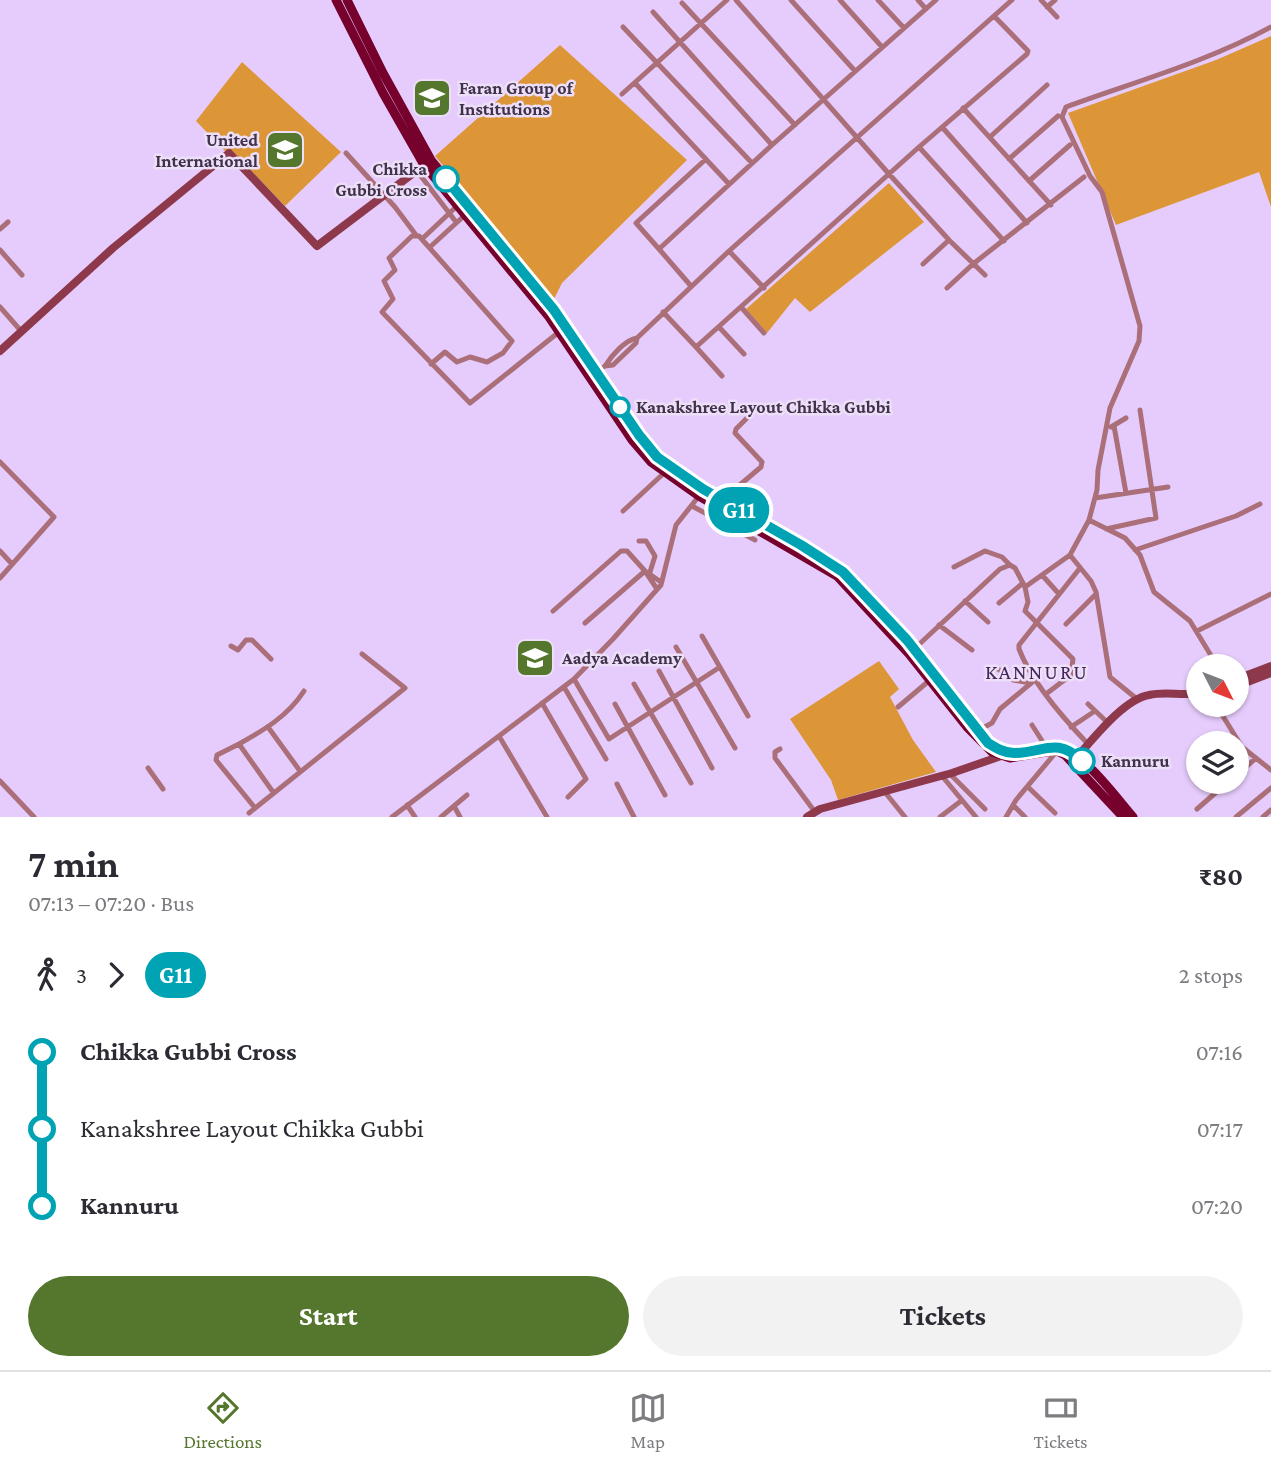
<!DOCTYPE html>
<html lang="en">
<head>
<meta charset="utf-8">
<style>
	:root { --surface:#fff; --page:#f2f2f3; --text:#2b2b33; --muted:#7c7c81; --line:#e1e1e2; --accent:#55762d }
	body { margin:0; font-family:"Crimson Pro",serif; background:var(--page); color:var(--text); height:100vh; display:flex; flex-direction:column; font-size:26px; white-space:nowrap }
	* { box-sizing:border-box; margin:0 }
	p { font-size:23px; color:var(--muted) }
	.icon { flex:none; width:38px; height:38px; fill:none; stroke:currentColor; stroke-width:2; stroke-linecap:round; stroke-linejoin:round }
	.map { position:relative; height:817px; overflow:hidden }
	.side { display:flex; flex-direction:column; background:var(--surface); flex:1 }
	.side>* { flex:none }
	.badge { padding:0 14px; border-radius:23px; font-size:24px; line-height:46px }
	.needle { width:46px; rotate:132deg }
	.buttons { position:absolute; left:1186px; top:654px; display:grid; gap:14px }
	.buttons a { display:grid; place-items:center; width:63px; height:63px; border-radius:50%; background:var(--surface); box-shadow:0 2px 5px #0004; font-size:35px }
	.map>.badge { position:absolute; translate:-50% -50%; box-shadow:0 0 0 4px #fff }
	.legs { display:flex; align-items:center; gap:10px; height:77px; padding:0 28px; font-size:23px }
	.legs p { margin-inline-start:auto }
	.summary { display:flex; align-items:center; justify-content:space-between; height:119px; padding:0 28px }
	h1 { font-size:38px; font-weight:700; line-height:52px }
	.primary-button { display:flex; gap:14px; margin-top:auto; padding:14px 28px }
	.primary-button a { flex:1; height:80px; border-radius:42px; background:var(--accent); color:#fff; font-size:28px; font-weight:700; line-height:80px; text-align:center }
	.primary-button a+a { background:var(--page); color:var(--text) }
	ul { padding:0 28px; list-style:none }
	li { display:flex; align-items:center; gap:24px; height:77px; font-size:26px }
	li i { display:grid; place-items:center; width:10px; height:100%; margin:0 9px; background:currentColor }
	li i::after { content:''; width:18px; height:18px; margin:-9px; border:5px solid; border-radius:50%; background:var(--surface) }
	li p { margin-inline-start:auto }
	li:first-child i { background:linear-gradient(#0000 50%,currentColor 0) }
	li:last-child i { background:linear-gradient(currentColor 50%,#0000 0) }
	.menu { display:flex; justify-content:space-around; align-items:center; height:98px; border-top:2px solid var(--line); background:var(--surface); font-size:19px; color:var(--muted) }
	.menu a { display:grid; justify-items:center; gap:4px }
	.menu .selected { color:var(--accent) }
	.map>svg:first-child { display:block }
	.green { fill:#dd9637 }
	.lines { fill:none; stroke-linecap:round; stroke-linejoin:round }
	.street { stroke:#aa6f78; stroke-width:5 }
	.secondary { stroke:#8d394b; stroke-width:8 }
	.primary { stroke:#75012c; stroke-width:9 }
	.line-1-casing { stroke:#fff; stroke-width:16 }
	.line-1 { stroke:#00a3b4; stroke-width:10 }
	.stop-1-dot { fill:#fff; stroke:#00a3b4; stroke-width:3.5 }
	.labels { text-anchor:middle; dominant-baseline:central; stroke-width:5; stroke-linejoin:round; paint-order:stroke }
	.poi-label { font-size:18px; font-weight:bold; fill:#3f324a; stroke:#ecdff7; text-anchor:start }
	.stop-label { font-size:18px; font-weight:bold; fill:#3f324a; stroke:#ecdff7; text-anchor:start }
	.quarter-label { font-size:21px; letter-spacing:2px; fill:#45285a; stroke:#ecdff7 }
</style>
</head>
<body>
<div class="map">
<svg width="1271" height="817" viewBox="0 0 1271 817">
	<rect width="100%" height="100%" fill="#e6ccfc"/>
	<!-- green -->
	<path class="green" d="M1271,36V207L1259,172L1116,225L1068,113L1216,60Z
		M560,45L687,160L562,283L554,299L435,156Z
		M242,62L341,152L285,206L230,149L226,152L196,121Z
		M889,183L924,222L810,312L795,298L767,333L746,309Z
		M879,661L899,689L890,697L913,740L936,772L838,800L831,780L790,719Z"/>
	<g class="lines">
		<!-- street -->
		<path class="street" d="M736,0L889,174L949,240L985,275
			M791,0L855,71
			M840,0L882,47
			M878,0L904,28
			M918,0L926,9
			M1041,0L1057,17
			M682,3L795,125
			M1047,7L1055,0
			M653,12L772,145
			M623,27L752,163
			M635,83L729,184
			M622,94L727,0
			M963,108L1051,205
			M942,127L1027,223
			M990,137L1047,85
			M919,147L1004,241
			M346,153L395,207L416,235
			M1009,159L1058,116
			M417,171L456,222
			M1029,181L1070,145
			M0,229L8,222
			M422,239L457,206
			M430,247L465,215
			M659,249L636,223L706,159
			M0,250L22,275
			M729,251L764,288
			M923,264L949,240
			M691,286L659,249L772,145L936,0
			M947,288L973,264L1084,177
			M0,307L21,331
			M741,307L764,333
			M663,312L696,347L919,147L1027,54L1028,51L994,16
			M719,327L744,354
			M637,338L729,251L1012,0
			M696,347L722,376
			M431,364L445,352L457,362L470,357L487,362L503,353L512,341L419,236H412L389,258L395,270L384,281L393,299L382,312L470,403L559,332
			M596,372L605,366L613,365L636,343L637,338C625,340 612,355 605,366
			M1114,426L1126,493
			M1111,427L1126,418
			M0,462L54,517L0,578
			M1095,498L1168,487
			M722,500L761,467L762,462L735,433L736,429L747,418
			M692,506L755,540
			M623,511L664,473
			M1106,529L1156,518L1140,410
			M639,541H646L655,556L650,572
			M1135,550L1236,516L1260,504
			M0,551L12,564
			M1070,555L1091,581L1096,592L1110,677L1137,699
			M954,567L985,551L1002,557L1010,565
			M1080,568L1019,645V649C1032,683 1064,719 1088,744
			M1042,575L1059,594
			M1025,587L1028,602L1025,611L1073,659L1071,675L1046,694
			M657,589L645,571L661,582
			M965,601L988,622
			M999,603L1023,583
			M553,611L621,551H627L645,571L585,623
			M1066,624L1096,594
			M939,625L972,650
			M1197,631L1271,594
			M702,636L748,716
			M231,646L238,650L246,640H252L271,659
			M676,647L735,748
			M913,650L1000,569L1010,565L1015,568L1025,587L1070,555L1089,520
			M1218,667L1190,621L1154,592L1140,555L1125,538L1089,520L1097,490L1098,470L1110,408L1139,341L1140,326L1102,192L1090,176L1062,117L1066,107C1134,82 1207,62 1271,27
			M998,669L1013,680L1030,683
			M659,671L712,768
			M574,679L609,739L720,667
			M634,684L691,783
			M564,687L606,759
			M542,703L586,779L568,797
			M615,704L665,795
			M1088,704L1108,723
			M1216,705L1242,747L1271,770
			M898,707L930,680
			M1032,725L1046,747
			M268,727L300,771
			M1071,727L1095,711
			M977,731L992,723L1000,709L1036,679
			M499,736L547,817
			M239,744L217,755L216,760L255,808
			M780,749L775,752V758L815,812
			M148,768L163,789
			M950,774L985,809
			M1237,775L1256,758
			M942,776L976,817
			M0,781L34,817
			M617,784L634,817
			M1028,787L1055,813
			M884,791L905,817
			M273,792L239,744C264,730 288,716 304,691
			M407,805L415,817
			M1013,805L1025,817
			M454,806L460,817
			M1197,809L1228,782
			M249,813L405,688L362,654
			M392,817L574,679L613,639L661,585L676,525L699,496
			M441,817L467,795
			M940,817L961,801
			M1006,817L1016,800L1057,751
			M1236,817L1271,788
			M1263,817L1271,810"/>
		<!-- secondary -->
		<path class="secondary" d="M0,351L113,248L229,153L317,246L424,165
			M1237,679L1271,666
			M1237,686L1271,673
			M1074,760C1092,741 1122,700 1149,695C1165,691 1182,696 1199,693
			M807,817L820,809L952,773L1004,755"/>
		<!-- primary -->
		<path class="primary" d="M336,0L383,93L424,165L549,317L632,440L651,462L699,496L837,576L909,654L967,727L992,752L1010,758L1046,752L1057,751L1065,755L1123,817
			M347,0L383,73L431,160L554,310L639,435L657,457L672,469L843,572L907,640L925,665
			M1060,747C1087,757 1114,795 1133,817"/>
	</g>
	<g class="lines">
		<defs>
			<path id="line-1" d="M446,179L554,310L639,435L657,457L703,489L801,545L843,572L907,640L988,743C996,748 1004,753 1014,753C1043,753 1057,736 1082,761"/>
		</defs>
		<!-- line-1 casing -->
		<use href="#line-1" class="line-1-casing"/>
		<!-- line-1 -->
		<use href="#line-1" class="line-1"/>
	</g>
	<!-- icons -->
	<defs>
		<symbol id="university-square" viewBox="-11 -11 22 22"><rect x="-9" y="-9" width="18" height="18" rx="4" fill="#55762d" stroke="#ecdff7"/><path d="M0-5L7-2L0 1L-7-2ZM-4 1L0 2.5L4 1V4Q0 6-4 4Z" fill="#fff"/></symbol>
		<symbol id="school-square" viewBox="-11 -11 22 22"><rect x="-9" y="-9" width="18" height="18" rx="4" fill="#55762d" stroke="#ecdff7"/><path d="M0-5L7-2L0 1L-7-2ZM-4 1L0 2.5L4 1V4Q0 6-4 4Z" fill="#fff"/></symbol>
	</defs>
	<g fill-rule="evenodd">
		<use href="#university-square" x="410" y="76" width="44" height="44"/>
		<use href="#school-square" x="263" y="128" width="44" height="44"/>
		<use href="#school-square" x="513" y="636" width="44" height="44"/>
	</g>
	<!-- markers -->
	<g class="stop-1-dot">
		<circle cx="446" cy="179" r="12"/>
		<circle cx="620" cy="407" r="9"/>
		<circle cx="1082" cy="761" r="12"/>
	</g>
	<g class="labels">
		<!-- poi labels -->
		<g class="poi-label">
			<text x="459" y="88">Faran Group of<tspan x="459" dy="21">Institutions</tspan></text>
			<text x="258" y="140" text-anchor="end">United<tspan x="258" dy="21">International</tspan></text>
			<text x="562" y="658">Aadya Academy</text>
		</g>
		<!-- stop labels -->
		<g class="stop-label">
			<text x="427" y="169" text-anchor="end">Chikka<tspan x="427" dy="21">Gubbi Cross</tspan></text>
			<text x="636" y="407">Kanakshree Layout Chikka Gubbi</text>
			<text x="1101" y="761">Kannuru</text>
		</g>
		<!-- quarter labels -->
		<g class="quarter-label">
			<text x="1037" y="672">KANNURU</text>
		</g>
	</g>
</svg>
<div class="buttons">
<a><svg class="needle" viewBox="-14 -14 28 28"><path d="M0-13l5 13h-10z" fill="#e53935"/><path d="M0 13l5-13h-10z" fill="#7c7c81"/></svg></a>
<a><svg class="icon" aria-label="layers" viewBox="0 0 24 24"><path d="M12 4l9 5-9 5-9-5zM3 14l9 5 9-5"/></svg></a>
</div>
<b class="badge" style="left:739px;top:510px;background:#00a3b4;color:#fff">G11</b>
</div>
<section class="side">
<div class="summary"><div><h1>7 min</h1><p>07:13 – 07:20 · Bus</p></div><b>₹80</b></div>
<div class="legs"><svg class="icon" aria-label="walk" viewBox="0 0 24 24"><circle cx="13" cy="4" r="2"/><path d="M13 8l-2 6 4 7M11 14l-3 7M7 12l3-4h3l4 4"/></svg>3<svg class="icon" aria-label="forward" viewBox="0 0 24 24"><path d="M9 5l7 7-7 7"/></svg><b class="badge" style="background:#00a3b4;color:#fff">G11</b><p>2 stops</p></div>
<ul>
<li><i style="color:#00a3b4"></i><b>Chikka Gubbi Cross</b><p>07:16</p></li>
<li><i style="color:#00a3b4"></i><span>Kanakshree Layout Chikka Gubbi</span><p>07:17</p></li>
<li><i style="color:#00a3b4"></i><b>Kannuru</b><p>07:20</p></li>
</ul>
<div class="primary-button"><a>Start</a><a>Tickets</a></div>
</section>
<nav class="menu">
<a class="selected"><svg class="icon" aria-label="directions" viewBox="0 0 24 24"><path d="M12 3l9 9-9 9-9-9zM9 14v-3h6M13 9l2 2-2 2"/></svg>Directions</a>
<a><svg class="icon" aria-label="map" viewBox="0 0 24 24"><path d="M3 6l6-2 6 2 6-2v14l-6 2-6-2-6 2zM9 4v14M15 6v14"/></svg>Map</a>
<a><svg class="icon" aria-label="tickets" viewBox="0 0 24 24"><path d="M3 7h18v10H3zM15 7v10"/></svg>Tickets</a>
</nav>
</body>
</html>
